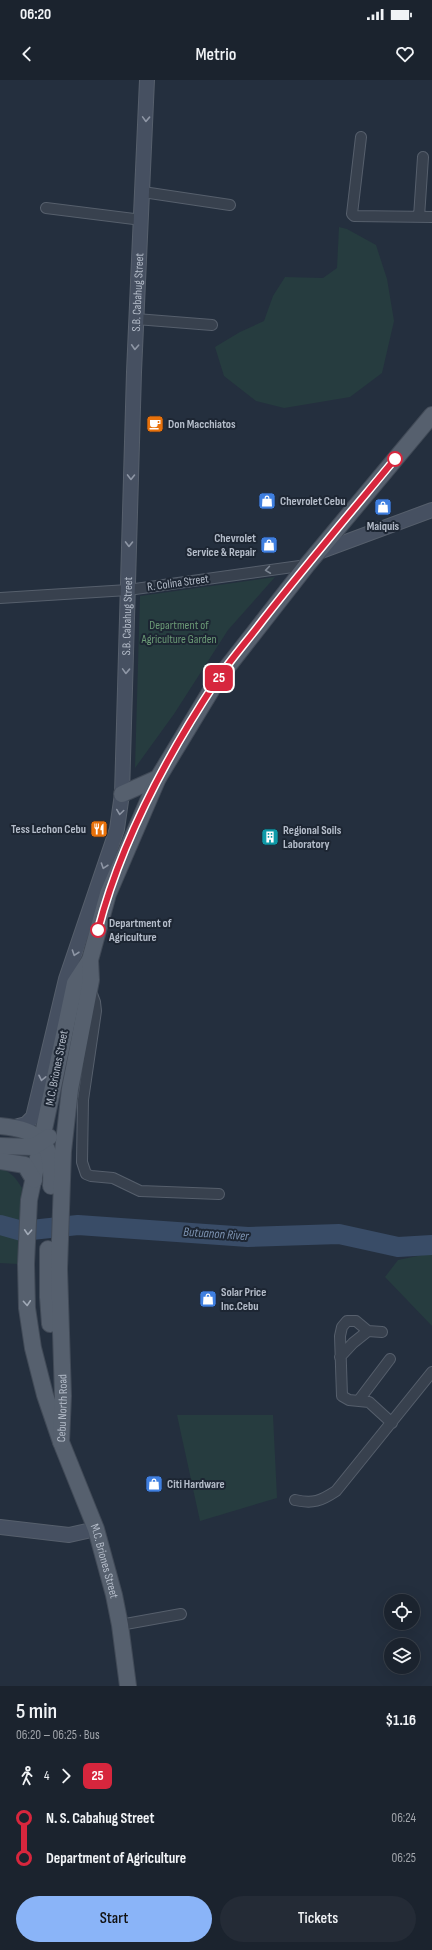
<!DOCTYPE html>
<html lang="en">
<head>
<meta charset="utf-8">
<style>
	:root { --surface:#1b232e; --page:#242b36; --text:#f1f3f6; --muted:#a0a4aa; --line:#39404a; --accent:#8ab4f8 }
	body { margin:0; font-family:"Sofia Sans Condensed",sans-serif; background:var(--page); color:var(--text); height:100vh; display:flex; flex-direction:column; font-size:15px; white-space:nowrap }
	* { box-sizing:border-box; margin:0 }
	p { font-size:13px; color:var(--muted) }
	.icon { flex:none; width:22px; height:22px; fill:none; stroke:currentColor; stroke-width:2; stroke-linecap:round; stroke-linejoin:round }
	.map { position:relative; height:1606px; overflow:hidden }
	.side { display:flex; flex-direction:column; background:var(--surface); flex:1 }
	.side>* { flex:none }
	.badge { padding:0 8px; border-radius:6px; font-size:14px; line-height:26px }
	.fabs { position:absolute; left:384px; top:1514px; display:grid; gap:8px }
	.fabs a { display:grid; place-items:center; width:36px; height:36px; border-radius:50%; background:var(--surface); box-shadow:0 4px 16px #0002,0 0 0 1px var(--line); font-size:20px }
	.map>.badge { position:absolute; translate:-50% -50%; box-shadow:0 0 0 2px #fff }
	.legs { display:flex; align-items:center; gap:6px; height:44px; padding:0 16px; font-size:13px }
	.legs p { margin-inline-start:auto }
	.head { display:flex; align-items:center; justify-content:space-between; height:68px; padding:0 16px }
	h1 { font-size:22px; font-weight:600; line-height:30px }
	.action { display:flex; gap:8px; margin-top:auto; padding:8px 16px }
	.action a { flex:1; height:46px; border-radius:24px; background:var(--accent); color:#111; font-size:16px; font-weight:600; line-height:46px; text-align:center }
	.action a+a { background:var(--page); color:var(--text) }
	ul { padding:0 16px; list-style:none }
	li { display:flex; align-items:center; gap:14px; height:40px; font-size:15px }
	li i { display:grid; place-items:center; width:6px; height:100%; margin:0 5px; background:currentColor }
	li i::after { content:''; width:10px; height:10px; margin:-5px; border:3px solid; border-radius:50%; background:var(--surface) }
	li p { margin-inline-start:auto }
	li:first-child i { background:linear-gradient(#0000 50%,currentColor 0) }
	li:last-child i { background:linear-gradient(currentColor 50%,#0000 0) }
	.status { display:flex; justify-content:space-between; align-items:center; height:28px; padding:0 20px; background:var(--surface); direction:ltr }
	.status svg { height:11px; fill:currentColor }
	header { display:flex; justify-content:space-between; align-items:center; height:52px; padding:0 16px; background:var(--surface); font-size:18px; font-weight:600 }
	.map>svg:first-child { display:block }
	.green { fill:#263c3f }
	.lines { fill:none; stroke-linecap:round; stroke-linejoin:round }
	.river { stroke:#394c67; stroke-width:20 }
	.street-casing { stroke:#565f6c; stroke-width:12 }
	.secondary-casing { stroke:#565f6c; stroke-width:16 }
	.primary-casing { stroke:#414a57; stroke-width:18 }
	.street { stroke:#38414e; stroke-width:10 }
	.secondary { stroke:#465061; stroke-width:14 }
	.primary { stroke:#56606e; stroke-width:16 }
	.oneway { stroke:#8e96a5 }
	.oneway2 { stroke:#7c8592 }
	.oneway3 { stroke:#a1aab7 }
	.line-1-casing { stroke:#fff; stroke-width:9 }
	.line-1 { stroke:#d7263d; stroke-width:6 }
	.stop-1-dot { fill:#fff; stroke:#d7263d; stroke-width:2 }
	.labels { text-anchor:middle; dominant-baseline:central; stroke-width:4; stroke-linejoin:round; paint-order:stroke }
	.street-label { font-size:12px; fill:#b4bcc9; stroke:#1d2633 }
	.poi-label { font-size:12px; font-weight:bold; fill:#b4bcc9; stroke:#1d2633; text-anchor:start }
	.park-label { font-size:12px; fill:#6b9a76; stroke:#1d2633 }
	.stop-label { font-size:12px; font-weight:bold; fill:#b4bcc9; stroke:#1d2633; text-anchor:start }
	.water-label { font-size:13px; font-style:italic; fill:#7c92b1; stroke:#1d2633 }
</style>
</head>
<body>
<div class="status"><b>06:20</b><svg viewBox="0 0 49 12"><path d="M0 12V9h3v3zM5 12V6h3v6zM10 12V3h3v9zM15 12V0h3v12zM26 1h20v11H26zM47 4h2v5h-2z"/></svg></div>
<header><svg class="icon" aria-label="back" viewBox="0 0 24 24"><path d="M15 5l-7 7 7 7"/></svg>Metrio<svg class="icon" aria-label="heart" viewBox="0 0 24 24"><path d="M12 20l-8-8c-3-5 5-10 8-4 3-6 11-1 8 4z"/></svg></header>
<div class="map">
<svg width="432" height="1606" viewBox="0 0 432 1606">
	<rect width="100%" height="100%" fill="#242f3e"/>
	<!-- green -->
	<path class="green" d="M339,147L347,149L376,165L387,199L394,241L382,293L350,317L284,328L256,321L224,296L215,267L240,252L264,241L273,216L285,197L323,198L337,188Z
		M275,497L228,550L174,634L135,688L140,516Z
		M0,1088C11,1092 16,1098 22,1108L18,1184L0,1183Z
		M432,1173V1246L385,1197L398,1180Z
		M177,1335H273L277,1418L200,1441Z"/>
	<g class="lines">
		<!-- river -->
		<path class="river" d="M0,1145L22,1151L78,1145L248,1157L339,1154L398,1167L432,1165"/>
		<defs>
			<path id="street" d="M361,57L352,134L354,136L432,137
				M143,112L230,125
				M46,128L142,140
				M419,137L423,77
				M136,239L212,245
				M0,518L128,510L307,485
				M90,909L95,922L96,931L83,1020L82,1082L86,1094L91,1096L113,1098L140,1111L219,1114
				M368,1251L356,1241H347L342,1247L340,1256L342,1316L349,1320L369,1322L392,1343
				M340,1277L353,1263L368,1251L382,1252
				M359,1320L390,1279
				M295,1420C313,1424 321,1421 336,1411L432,1292
				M120,1545L181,1534"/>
			<g id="secondary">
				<path d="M316,473L432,430"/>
				<path id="s1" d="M15,1047L26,1044L33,1037L66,899L117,749L122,714L134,292L147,0"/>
				<path d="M0,1447L69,1455L96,1449"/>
			</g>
			<g id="primary">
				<path d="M122,714L158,698"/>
				<path id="s2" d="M90,880L75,903L29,1120L26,1184L27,1228L33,1268L45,1315L61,1362L96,1449L114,1515L120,1545L128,1606"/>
				<path d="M0,1046C43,1050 53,1064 51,1106"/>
				<path d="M0,1066L33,1067L49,1057"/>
				<path d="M0,1081L25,1085L34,1100"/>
				<path d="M48,1169V1217L50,1244"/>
				<path id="s3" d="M61,1362L63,1316L59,1189L63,1071L70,1009L91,900L90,880L108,814L158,698L218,599L307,485L432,335"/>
			</g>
		</defs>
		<!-- street casing -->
		<use href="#street" class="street-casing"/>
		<!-- secondary casing -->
		<use href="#secondary" class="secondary-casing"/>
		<!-- primary casing -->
		<use href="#primary" class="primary-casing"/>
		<!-- street -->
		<use href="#street" class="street"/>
		<!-- secondary -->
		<use href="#secondary" class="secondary"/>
		<!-- primary -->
		<use href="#primary" class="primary"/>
	</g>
	<!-- one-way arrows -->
	<defs><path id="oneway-chevron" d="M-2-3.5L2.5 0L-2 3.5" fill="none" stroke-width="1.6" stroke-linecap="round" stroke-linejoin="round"/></defs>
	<g class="oneway">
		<use href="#oneway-chevron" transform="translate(146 39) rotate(92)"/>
		<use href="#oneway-chevron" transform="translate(135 267) rotate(93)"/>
		<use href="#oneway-chevron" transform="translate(131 397) rotate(91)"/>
		<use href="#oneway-chevron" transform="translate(129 464) rotate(91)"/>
		<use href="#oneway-chevron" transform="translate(126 591) rotate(92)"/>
		<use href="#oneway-chevron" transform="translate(120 732) rotate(98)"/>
		<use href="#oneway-chevron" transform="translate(104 786) rotate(109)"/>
		<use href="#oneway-chevron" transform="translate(75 873) rotate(109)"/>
		<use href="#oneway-chevron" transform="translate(42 998) rotate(102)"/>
	</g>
	<use class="oneway2" href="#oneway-chevron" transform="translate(268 490) rotate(172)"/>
	<g class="oneway3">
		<use href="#oneway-chevron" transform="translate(28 1152) rotate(93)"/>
		<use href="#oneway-chevron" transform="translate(27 1223) rotate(86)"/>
	</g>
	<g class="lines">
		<defs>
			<path id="line-1" d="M98,850C121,761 166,677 217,600C231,579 248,560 263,540C306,485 351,432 395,379"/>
		</defs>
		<!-- line-1 casing -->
		<use href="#line-1" class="line-1-casing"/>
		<!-- line-1 -->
		<use href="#line-1" class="line-1"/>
	</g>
	<!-- icons -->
	<defs>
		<symbol id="cafe-square" viewBox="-11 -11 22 22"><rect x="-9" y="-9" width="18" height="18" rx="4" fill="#e8710a" stroke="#1d2633"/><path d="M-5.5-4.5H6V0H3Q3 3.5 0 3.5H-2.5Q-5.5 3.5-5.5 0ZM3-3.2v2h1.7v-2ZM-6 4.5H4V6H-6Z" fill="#fff"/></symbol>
		<symbol id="shop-square" viewBox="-11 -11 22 22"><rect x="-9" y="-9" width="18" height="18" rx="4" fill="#3f7fe0" stroke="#1d2633"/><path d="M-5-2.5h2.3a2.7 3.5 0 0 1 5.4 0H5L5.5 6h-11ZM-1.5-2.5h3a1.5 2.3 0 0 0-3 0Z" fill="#fff"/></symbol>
		<symbol id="restaurant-square" viewBox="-11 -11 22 22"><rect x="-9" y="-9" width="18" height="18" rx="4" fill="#e8710a" stroke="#1d2633"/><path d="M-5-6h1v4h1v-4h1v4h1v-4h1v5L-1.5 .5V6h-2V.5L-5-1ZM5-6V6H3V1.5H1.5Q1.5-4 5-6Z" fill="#fff"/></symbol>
		<symbol id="building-square" viewBox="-11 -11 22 22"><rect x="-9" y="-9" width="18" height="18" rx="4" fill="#0f9aa8" stroke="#1d2633"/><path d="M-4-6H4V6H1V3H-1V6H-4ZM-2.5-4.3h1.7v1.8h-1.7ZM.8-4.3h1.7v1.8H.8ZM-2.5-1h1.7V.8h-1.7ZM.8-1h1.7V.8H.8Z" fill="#fff"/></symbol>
	</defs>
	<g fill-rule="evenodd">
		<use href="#cafe-square" x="145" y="334" width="20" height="20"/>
		<use href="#shop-square" x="257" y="411" width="20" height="20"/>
		<use href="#shop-square" x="373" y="417" width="20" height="20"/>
		<use href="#shop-square" x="259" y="455" width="20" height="20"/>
		<use href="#restaurant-square" x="89" y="739" width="20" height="20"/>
		<use href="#building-square" x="260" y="747" width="20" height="20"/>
		<use href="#shop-square" x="198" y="1209" width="20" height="20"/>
		<use href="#shop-square" x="144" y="1394" width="20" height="20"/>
	</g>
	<!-- markers -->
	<g class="stop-1-dot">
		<circle cx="395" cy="379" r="7"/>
		<circle cx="98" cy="850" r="7"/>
	</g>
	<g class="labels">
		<!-- street labels -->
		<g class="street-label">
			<text stroke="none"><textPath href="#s1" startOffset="859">S.B. Cabahug Street</textPath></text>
			<text transform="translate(178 503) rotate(-8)">R. Colina Street</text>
			<text stroke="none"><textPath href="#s1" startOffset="535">S.B. Cabahug Street</textPath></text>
			<text transform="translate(57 988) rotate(-79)">M.C. Briones Street</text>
			<text stroke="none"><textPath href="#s3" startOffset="34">Cebu North Road</textPath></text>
			<text stroke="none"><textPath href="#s2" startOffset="623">M.C. Briones Street</textPath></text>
		</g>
		<!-- poi labels -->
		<g class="poi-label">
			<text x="168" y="344">Don Macchiatos</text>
			<text x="280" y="421">Chevrolet Cebu</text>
			<text x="383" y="446" text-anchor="middle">Maiquis</text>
			<text x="256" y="458" text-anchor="end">Chevrolet<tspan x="256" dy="14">Service &amp; Repair</tspan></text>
			<text x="86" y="749" text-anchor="end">Tess Lechon Cebu</text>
			<text x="283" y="750">Regional Soils<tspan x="283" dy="14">Laboratory</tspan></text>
			<text x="221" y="1212">Solar Price<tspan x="221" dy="14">Inc.Cebu</tspan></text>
			<text x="167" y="1404">Citi Hardware</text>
		</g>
		<!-- park labels -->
		<g class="park-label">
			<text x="179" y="545">Department of<tspan x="179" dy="14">Agriculture Garden</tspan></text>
		</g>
		<!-- stop labels -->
		<g class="stop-label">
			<text x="109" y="843">Department of<tspan x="109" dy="14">Agriculture</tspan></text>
		</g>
		<!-- water labels -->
		<g class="water-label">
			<text transform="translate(216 1154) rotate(4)">Butuanon River</text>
		</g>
	</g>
</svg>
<div class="fabs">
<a><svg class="icon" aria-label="locate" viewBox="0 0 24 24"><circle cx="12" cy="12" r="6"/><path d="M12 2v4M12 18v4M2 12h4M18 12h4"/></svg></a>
<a><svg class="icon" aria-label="layers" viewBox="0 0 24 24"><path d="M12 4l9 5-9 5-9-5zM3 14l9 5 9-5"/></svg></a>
</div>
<b class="badge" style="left:219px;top:598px;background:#d7263d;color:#fff">25</b>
</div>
<section class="side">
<div class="head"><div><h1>5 min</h1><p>06:20 – 06:25 · Bus</p></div><b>$1.16</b></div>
<div class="legs"><svg class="icon" aria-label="walk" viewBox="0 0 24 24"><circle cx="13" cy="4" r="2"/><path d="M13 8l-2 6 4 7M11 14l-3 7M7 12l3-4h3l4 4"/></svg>4<svg class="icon" aria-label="forward" viewBox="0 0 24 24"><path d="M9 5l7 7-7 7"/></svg><b class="badge" style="background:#d7263d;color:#fff">25</b></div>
<ul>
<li><i style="color:#d7263d"></i><b>N. S. Cabahug Street</b><p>06:24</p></li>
<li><i style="color:#d7263d"></i><b>Department of Agriculture</b><p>06:25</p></li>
</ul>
<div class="action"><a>Start</a><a>Tickets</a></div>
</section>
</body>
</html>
